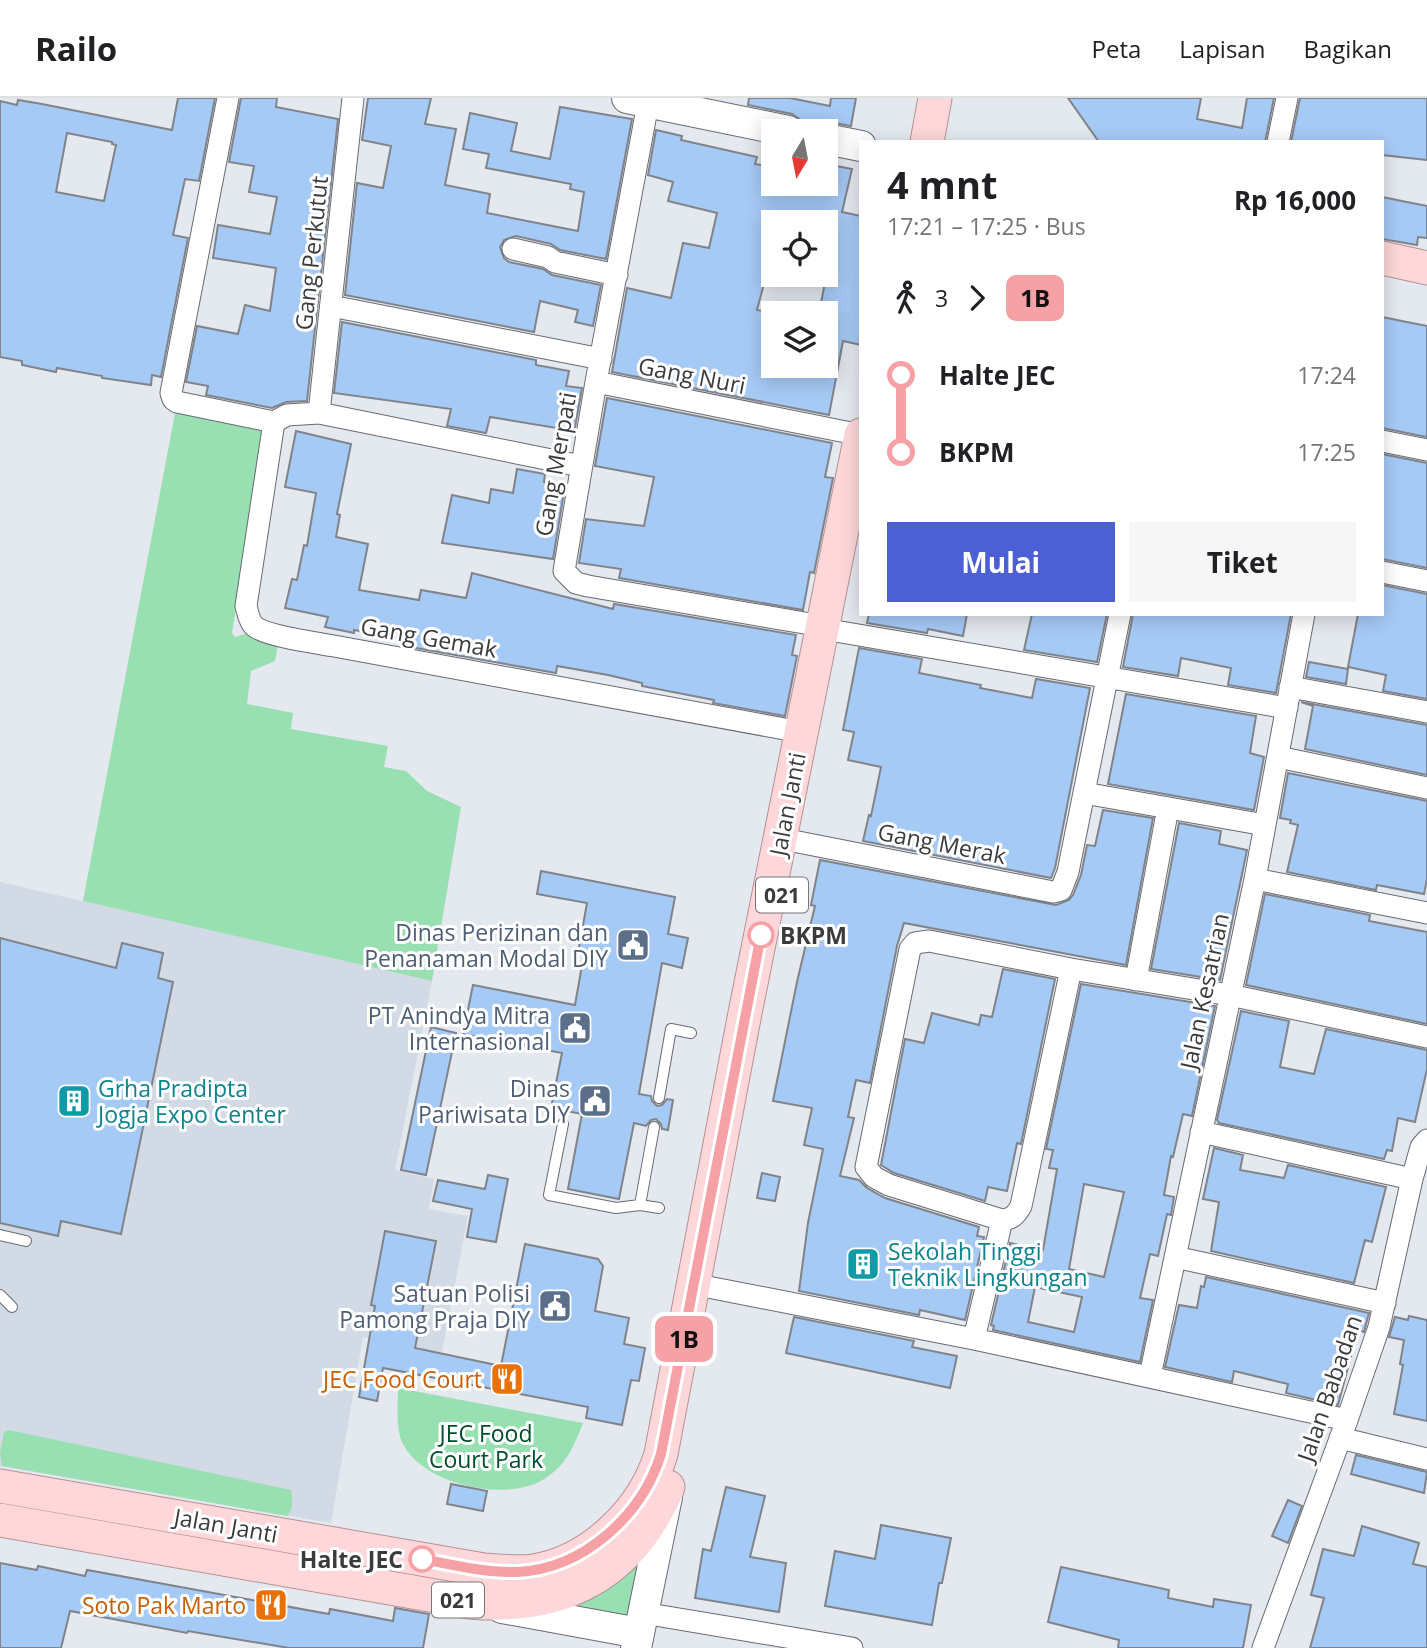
<!DOCTYPE html>
<html lang="id">
<head>
<meta charset="utf-8">
<style>
	:root { --surface:#fff; --page:#f6f6f6; --text:#202124; --muted:#757577; --line:#e0e0e0; --accent:#4c5fd4 }
	body { margin:0; font-family:"Open Sans",sans-serif; background:var(--page); color:var(--text); height:100vh; display:flex; flex-direction:column; font-size:26px; white-space:nowrap }
	* { box-sizing:border-box; margin:0 }
	p { font-size:23px; color:var(--muted) }
	.icon { flex:none; width:38px; height:38px; fill:none; stroke:currentColor; stroke-width:2; stroke-linecap:round; stroke-linejoin:round }
	.map { position:relative; flex:1; overflow:hidden }
	.side { position:absolute; left:859px; top:42px; width:525px; height:476px; display:flex; flex-direction:column; background:var(--surface); border-radius:0px; box-shadow:0 4px 18px #0003 }
	.side>* { flex:none }
	.badge { padding:0 14px; border-radius:10px; font-size:24px; line-height:46px }
	.needle { width:46px; rotate:190deg }
	.controls { position:absolute; left:761px; top:21px; display:grid; gap:14px }
	.controls a { display:grid; place-items:center; width:77px; height:77px; border-radius:0px; background:var(--surface); box-shadow:0 4px 18px #0003; font-size:35px }
	.map>.badge { position:absolute; translate:-50% -50%; box-shadow:0 0 0 4px #fff }
	.legs { display:flex; align-items:center; gap:10px; height:77px; padding:0 28px; font-size:23px }
	.legs p { margin-inline-start:auto }
	.overview { display:flex; align-items:center; justify-content:space-between; height:119px; padding:0 28px }
	h1 { font-size:38px; font-weight:700; line-height:52px }
	.primary-button { display:flex; gap:14px; margin-top:auto; padding:14px 28px }
	.primary-button a { flex:1; height:80px; border-radius:0px; background:var(--accent); color:#fff; font-size:28px; font-weight:700; line-height:80px; text-align:center }
	.primary-button a+a { background:var(--page); color:var(--text) }
	ul { padding:0 28px; list-style:none }
	li { display:flex; align-items:center; gap:24px; height:77px; font-size:26px }
	li i { display:grid; place-items:center; width:10px; height:100%; margin:0 9px; background:currentColor }
	li i::after { content:''; width:18px; height:18px; margin:-9px; border:5px solid; border-radius:50%; background:var(--surface) }
	li p { margin-inline-start:auto }
	li:first-child i { background:linear-gradient(#0000 50%,currentColor 0) }
	li:last-child i { background:linear-gradient(currentColor 50%,#0000 0) }
	header { display:flex; align-items:center; gap:42px; box-sizing:border-box; height:98px; padding:0 35px; background:var(--surface); border-bottom:2px solid var(--line) }
	header strong { font-size:33px }
	nav { display:flex; gap:38px; margin-inline-start:auto; font-size:24px }
	.map>svg:first-child { display:block }
	.built { fill:#d2dae6 }
	.green { fill:#98dfb2 }
	.building { fill:#a6caf6; stroke:#80848a; stroke-width:2; fill-rule:evenodd }
	.lines { fill:none; stroke-linecap:round; stroke-linejoin:round }
	.lane-casing { stroke:#676b70; stroke-width:12 }
	.street-casing { stroke:#676b70; stroke-width:23 }
	.secondary-casing { stroke:#676b70; stroke-width:32 }
	.primary-casing { stroke:#b89092; stroke-width:35 }
	.lane { stroke:#fff; stroke-width:10 }
	.street { stroke:#fff; stroke-width:21 }
	.secondary { stroke:#fff; stroke-width:30 }
	.primary { stroke:#fdd7d9; stroke-width:33 }
	.line-1-casing { stroke:#fff; stroke-width:16 }
	.line-1 { stroke:#f5a1a5; stroke-width:10 }
	.stop-1-dot { fill:#fff; stroke:#f5a1a5; stroke-width:3.5 }
	.labels { text-anchor:middle; dominant-baseline:central; stroke-width:6; stroke-linejoin:round; paint-order:stroke }
	.shield { fill:#fff; stroke:#747677; stroke-width:2 }
	.shield-label { font-size:21px; font-weight:bold; fill:#393b3d }
	.street-label { font-size:23px; fill:#393b3d; stroke:#fff }
	.service-label { font-size:23px; fill:#4e5e75; stroke:#fff; text-anchor:end }
	.stop-label { font-size:23px; font-weight:bold; fill:#393b3d; stroke:#fff; text-anchor:start }
	.culture-label { font-size:23px; fill:#0d838f; stroke:#fff; text-anchor:start }
	.food-label { font-size:23px; fill:#c56008; stroke:#fff; text-anchor:end }
	.park-label { font-size:23px; fill:#004e2b; stroke:#fff }
</style>
</head>
<body>
<header>
<strong>Railo</strong>
<nav><a>Peta</a><a>Lapisan</a><a>Bagikan</a></nav>
</header>
<div class="map">
<svg width="1427" height="1550" viewBox="0 0 1427 1550">
	<rect width="100%" height="100%" fill="#e4e9ef"/>
	<!-- built -->
	<path class="built" d="M0,784L432,883L395,1072L434,1081L429,1111L468,1118L442,1255L363,1239L331,1425L0,1368Z"/>
	<!-- green -->
	<path class="green" d="M176,310L265,333L232,535L235,539L249,535L278,546L275,563L251,573L247,606L293,615L291,631L388,648L384,669L406,673L427,693L461,709L432,883L83,803Z
		M398,1290L583,1325C574,1348 566,1368 544,1381C507,1405 426,1387 404,1348C395,1333 398,1308 398,1290Z
		M9,1332L291,1392C293,1400 293,1412 287,1418L2,1368L0,1355L4,1334Z
		M639,1466L628,1520L572,1510L600,1497Z"/>
	<!-- building -->
	<path class="building" d="M178,0H215L199,83L185,81L173,137L188,140L161,279L152,277L151,287L102,280V278L57,270L56,274L22,267V263L0,259V3L17,7L18,2L42,6L172,32ZM67,35L112,44V46L116,47L104,103L56,94Z
		M241,0H277L276,9L338,21L307,303L286,304L272,310L206,297L208,288L186,284L197,228L238,236L245,207L270,213L276,170L213,160L218,127L270,136L277,99L249,94L254,68L229,64Z
		M368,0H431L425,26L456,31L445,87L490,96L487,115L578,133L584,94L570,91L571,86L486,70L489,56L463,51L470,15L517,25L511,53L550,61L560,9L632,21L606,161L560,152L551,146L516,138L504,142L500,149L504,160L509,164L543,171L552,177L601,187L593,228L575,224L578,212L540,203L534,234L345,197L357,85L383,90L391,48L362,42Z
		M749,0H790L830,8L831,0H856L851,28L829,24L819,25L802,23L792,16L748,7Z
		M1068,0H1201L1197,21L1242,30L1247,0H1274L1265,44H1099Z
		M1300,0H1427V62L1382,57V44H1291Z
		M656,32L682,38L681,42L757,59L755,66L774,69V86H826V66L852,71L842,114L861,118V247L843,243L829,317L612,274L627,190L671,200L683,145L709,150L717,115L668,103L673,84L648,77ZM787,119L810,124H826V163L829,164L819,215H826V268H774V255L769,254L774,232V215L757,212L774,148V124H786Z
		M1382,99L1427,108V140L1418,139L1417,147L1382,141Z
		M1382,219L1427,228V339L1382,330Z
		M342,224L536,262V267L569,273L566,288L582,290L574,335L563,333V331L490,319L486,335L447,328L451,311L334,295Z
		M607,300L832,345L825,379L833,380L814,475L810,474L803,512L619,480L621,471L579,465L586,421L644,428L654,379L595,368Z
		M296,333L351,346L337,416L340,417L336,439L368,446L359,492L419,502L421,492L466,500L472,475L613,511L614,506L796,537L792,557L797,558L785,618L713,605L714,602L642,588V585L608,577L557,568L556,575L410,549L411,542L354,532V535L325,529L328,519L285,510L292,481L297,482L304,447L307,448L316,395L285,389Z
		M1382,356L1427,365V470L1382,461Z
		M517,371L545,376L544,384L565,388L553,461L442,445L452,397L489,405L491,391L513,395Z
		M1382,487L1427,496V601L1383,593L1386,577L1348,569L1358,516H1382Z
		M869,516H967L963,538L928,531L927,535L867,525Z
		M1032,516H1107L1097,564L1024,552Z
		M1133,516H1291L1276,595L1228,587L1231,570L1181,560L1178,578L1123,569Z
		M859,550L922,561L919,575L981,587L980,590L1032,600L1036,581L1090,590L1055,770L1051,780L863,743L869,717L871,718L881,669L848,662L854,634L843,632Z
		M1309,564L1348,571L1346,586L1306,579Z
		M1126,596L1256,618L1250,655L1264,659L1254,712L1108,686Z
		M1301,604L1427,627V677L1305,651L1313,608Z
		M1288,675L1427,703V781L1424,796L1377,787L1376,792L1287,774L1298,727L1290,725L1291,722L1280,720Z
		M1103,712L1153,720L1126,867L904,825L897,848L870,985L856,982L848,1019L854,1020L840,1078L859,1082L867,1090L885,1100L979,1129L977,1138L984,1139L965,1222L920,1212L919,1217L799,1193L808,1125L823,1051L804,1047L812,1010L773,1003L797,884L815,808L811,807L820,762L1056,807L1069,802L1073,797L1081,777L1087,747L1095,748Z
		M1179,725L1221,733L1219,746L1247,752L1220,882L1151,871Z
		M541,773L675,799L668,836L688,840L682,870L662,865L639,996L651,998L652,1003L657,1008L662,1007L667,1001L673,1002L668,1032L662,1031L661,1026L656,1021L651,1022L646,1028L634,1025L619,1101L568,1091L582,1016L551,1010L562,955L463,936L473,887L575,907L584,856L578,855L587,805L537,796Z
		M1265,796L1370,817L1369,823L1427,834V926L1246,887Z
		M0,840L116,870L122,845L163,855L158,880L173,884L121,1136L61,1123L58,1138L0,1125Z
		M1003,871L1055,881L1021,1046L1017,1045L1007,1093L988,1089L985,1103L894,1075L881,1067L905,941L924,945L932,915L979,927L981,917L992,919Z
		M1081,886L1215,908L1192,1018L1183,1016L1173,1059L1171,1058L1164,1097L1174,1099L1171,1117L1167,1116L1158,1158L1150,1156L1140,1200L1153,1202L1140,1264L993,1232L994,1228L991,1227L1010,1145L1043,1152L1057,1071L1049,1070L1053,1052L1046,1051ZM1084,1086L1124,1094L1104,1179L1069,1171ZM1035,1189L1082,1199L1074,1234L1028,1224Z
		M1241,913L1289,923L1280,969L1314,976L1326,931L1427,952V971L1415,1024L1398,1020L1392,1053L1387,1052L1384,1061L1219,1025L1217,1022Z
		M431,929L456,935L426,1077L401,1072Z
		M1214,1050L1243,1057L1240,1072L1284,1080L1288,1067L1386,1089L1372,1144L1365,1142L1354,1185L1211,1153L1219,1104L1203,1101Z
		M762,1075L780,1079L775,1103L757,1100Z
		M488,1077L508,1081L496,1144L467,1139L472,1111L433,1103L438,1082L485,1091Z
		M385,1133L436,1143L415,1250L501,1268L525,1146L598,1161L603,1168L595,1213L629,1220L624,1246L645,1250L639,1283L631,1282L622,1327L586,1320L588,1309L383,1270L377,1303L359,1299L375,1208L371,1207Z
		M1206,1179L1369,1215L1364,1234L1358,1232L1338,1307L1286,1295L1288,1286L1234,1273L1232,1284L1165,1269L1179,1207L1197,1210L1201,1188L1204,1189Z
		M1409,1218L1427,1222V1323L1394,1316L1403,1267L1400,1266L1404,1242L1389,1239L1395,1219L1408,1222Z
		M794,1219L914,1243L912,1249L957,1258L950,1290L786,1255Z
		M1356,1357L1427,1374L1424,1395L1351,1376Z
		M451,1386L487,1393L483,1413L447,1406Z
		M726,1389L765,1398L750,1459L786,1465L779,1514L695,1500L703,1451L711,1453Z
		M1288,1402L1302,1408L1288,1445L1272,1438Z
		M881,1427L951,1440L942,1485H939L932,1527L825,1508L835,1453L875,1461Z
		M1362,1428L1419,1445L1413,1466L1427,1469V1550H1310L1324,1500L1311,1497L1323,1451L1354,1458Z
		M0,1465L37,1472L38,1468L85,1478L87,1472L329,1516L330,1511L393,1523L395,1510L429,1516L423,1550H289L188,1533L187,1535L70,1513L61,1550H0Z
		M1061,1469L1169,1492L1168,1500L1213,1509L1214,1501L1251,1507L1243,1550H1118L1119,1542L1048,1524Z"/>
	<g class="lines">
		<defs>
			<path id="lane" d="M659,1000L671,931L691,935
				M563,1026L549,1097L616,1110L640,1107
				M654,1029L640,1107L659,1110
				M0,1137L26,1143
				M0,1197L12,1209"/>
			<path id="street" d="M228,0L171,295L173,301L177,304L274,324L287,317L319,315L581,368
				M649,0L596,284L564,473L576,485L588,488L822,528
				M1278,44L1287,0
				M513,151L548,159L555,164L617,177
				M331,208L601,261
				M596,284L861,337
				M319,315L353,0
				M274,324L246,508C248,515 249,523 254,528C265,538 318,545 334,548L801,634
				M1382,343L1427,352
				M1382,474L1427,483
				M835,533L1287,610
				M1290,589L1427,614
				M1278,659L1427,690
				M1084,695L1265,727
				M793,743L1053,794L1061,792L1068,774L1120,516
				M1255,781L1427,815
				M1136,882L1168,710
				M1201,1034L1412,1081
				M1002,1122L889,1087L874,1079L866,1069L910,851L915,845L929,843L1071,871
				M1175,1159L1385,1205
				M708,1189L974,1241L1347,1322
				M974,1241L1002,1122C1012,1121 1016,1117 1021,1108L1071,871L1230,897L1427,939
				M1150,1278L1255,781L1304,516
				M1340,1340L1427,1361
				M643,1515L852,1550
				M1263,1550L1347,1322L1379,1229L1412,1081L1421,1049L1427,1042"/>
			<path id="secondary" d="M627,0L788,33
				M826,41L861,48
				M502,1510L639,1535
				M636,1550L667,1399"/>
			<path id="primary" d="M927,44L935,0
				M1382,160L1427,170
				M0,1388L484,1472C500,1473 517,1475 533,1473C592,1464 644,1412 661,1356L745,915L861,337
				M0,1422L470,1504C563,1512 631,1477 668,1389"/>
		</defs>
		<!-- lane casing -->
		<use href="#lane" class="lane-casing"/>
		<!-- street casing -->
		<use href="#street" class="street-casing"/>
		<!-- secondary casing -->
		<use href="#secondary" class="secondary-casing"/>
		<!-- primary casing -->
		<use href="#primary" class="primary-casing"/>
		<!-- lane -->
		<use href="#lane" class="lane"/>
		<!-- street -->
		<use href="#street" class="street"/>
		<!-- secondary -->
		<use href="#secondary" class="secondary"/>
		<!-- primary -->
		<use href="#primary" class="primary"/>
	</g>
	<g class="lines">
		<defs>
			<path id="line-1" d="M422,1461C453,1467 486,1475 517,1474C584,1471 642,1417 661,1356L761,837"/>
		</defs>
		<!-- line-1 casing -->
		<use href="#line-1" class="line-1-casing"/>
		<!-- line-1 -->
		<use href="#line-1" class="line-1"/>
	</g>
	<!-- icons -->
	<defs>
		<symbol id="civic-square" viewBox="-11 -11 22 22"><rect x="-9" y="-9" width="18" height="18" rx="4" fill="#5c6f8a" stroke="#fff"/><path d="M-.6-6.5H3V-4.5H.6V-3L4-1V1h2V6H-6V1h2V-1L-.6-3ZM-1.2 2.5V6h2.4V2.5Z" fill="#fff"/></symbol>
		<symbol id="building-square" viewBox="-11 -11 22 22"><rect x="-9" y="-9" width="18" height="18" rx="4" fill="#0f9aa8" stroke="#fff"/><path d="M-4-6H4V6H1V3H-1V6H-4ZM-2.5-4.3h1.7v1.8h-1.7ZM.8-4.3h1.7v1.8H.8ZM-2.5-1h1.7V.8h-1.7ZM.8-1h1.7V.8H.8Z" fill="#fff"/></symbol>
		<symbol id="restaurant-square" viewBox="-11 -11 22 22"><rect x="-9" y="-9" width="18" height="18" rx="4" fill="#e8710a" stroke="#fff"/><path d="M-5-6h1v4h1v-4h1v4h1v-4h1v5L-1.5 .5V6h-2V.5L-5-1ZM5-6V6H3V1.5H1.5Q1.5-4 5-6Z" fill="#fff"/></symbol>
	</defs>
	<g fill-rule="evenodd">
		<use href="#civic-square" x="614" y="828" width="38" height="38"/>
		<use href="#civic-square" x="556" y="911" width="38" height="38"/>
		<use href="#building-square" x="55" y="984" width="38" height="38"/>
		<use href="#civic-square" x="576" y="984" width="38" height="38"/>
		<use href="#building-square" x="844" y="1147" width="38" height="38"/>
		<use href="#civic-square" x="536" y="1189" width="38" height="38"/>
		<use href="#restaurant-square" x="488" y="1262" width="38" height="38"/>
		<use href="#restaurant-square" x="252" y="1488" width="38" height="38"/>
	</g>
	<!-- markers -->
	<g class="stop-1-dot">
		<circle cx="761" cy="837" r="12"/>
		<circle cx="422" cy="1461" r="12"/>
	</g>
	<g class="labels">
		<!-- shield labels -->
		<g class="shield">
			<rect x="756" y="779.5" width="52" height="35" rx="5"/>
			<rect x="432" y="1484.5" width="52" height="35" rx="5"/>
		</g>
		<g class="shield-label">
			<text x="782" y="797">021</text>
			<text x="458" y="1502">021</text>
		</g>
		<!-- street labels -->
		<g class="street-label">
			<text transform="translate(311 155) rotate(-84)">Gang Perkutut</text>
			<text transform="translate(692 277) rotate(11)">Gang Nuri</text>
			<text transform="translate(555 366) rotate(-80)">Gang Merpati</text>
			<text transform="translate(429 539) rotate(10)">Gang Gemak</text>
			<text transform="translate(787 706) rotate(-79)">Jalan Janti</text>
			<text transform="translate(942 745) rotate(11)">Gang Merak</text>
			<text transform="translate(1204 893) rotate(-78)">Jalan Kesatrian</text>
			<text transform="translate(1329 1290) rotate(-71)">Jalan Babadan</text>
			<text transform="translate(226 1427) rotate(10)">Jalan Janti</text>
		</g>
		<!-- service labels -->
		<g class="service-label">
			<text x="608" y="834">Dinas Perizinan dan<tspan x="608" dy="26">Penanaman Modal DIY</tspan></text>
			<text x="550" y="917">PT Anindya Mitra<tspan x="550" dy="26">Internasional</tspan></text>
			<text x="570" y="990">Dinas<tspan x="570" dy="26">Pariwisata DIY</tspan></text>
			<text x="530" y="1195">Satuan Polisi<tspan x="530" dy="26">Pamong Praja DIY</tspan></text>
		</g>
		<!-- stop labels -->
		<g class="stop-label">
			<text x="780" y="837">BKPM</text>
			<text x="403" y="1461" text-anchor="end">Halte JEC</text>
		</g>
		<!-- culture labels -->
		<g class="culture-label">
			<text x="98" y="990">Grha Pradipta<tspan x="98" dy="26">Jogja Expo Center</tspan></text>
			<text x="888" y="1153">Sekolah Tinggi<tspan x="888" dy="26">Teknik Lingkungan</tspan></text>
		</g>
		<!-- food labels -->
		<g class="food-label">
			<text x="482" y="1281">JEC Food Court</text>
			<text x="246" y="1507">Soto Pak Marto</text>
		</g>
		<!-- park labels -->
		<g class="park-label">
			<text x="486" y="1335">JEC Food<tspan x="486" dy="26">Court Park</tspan></text>
		</g>
	</g>
</svg>
<div class="controls">
<a><svg class="needle" viewBox="-14 -14 28 28"><path d="M0-13l5 13h-10z" fill="#e53935"/><path d="M0 13l5-13h-10z" fill="#757577"/></svg></a>
<a><svg class="icon" aria-label="locate" viewBox="0 0 24 24"><circle cx="12" cy="12" r="6"/><path d="M12 2v4M12 18v4M2 12h4M18 12h4"/></svg></a>
<a><svg class="icon" aria-label="layers" viewBox="0 0 24 24"><path d="M12 4l9 5-9 5-9-5zM3 14l9 5 9-5"/></svg></a>
</div>
<b class="badge" style="left:684px;top:1241px;background:#f5a1a5;color:#111">1B</b>
<section class="side">
<div class="overview"><div><h1>4 mnt</h1><p>17:21 – 17:25 · Bus</p></div><b>Rp 16,000</b></div>
<div class="legs"><svg class="icon" aria-label="walk" viewBox="0 0 24 24"><circle cx="13" cy="4" r="2"/><path d="M13 8l-2 6 4 7M11 14l-3 7M7 12l3-4h3l4 4"/></svg>3<svg class="icon" aria-label="forward" viewBox="0 0 24 24"><path d="M9 5l7 7-7 7"/></svg><b class="badge" style="background:#f5a1a5;color:#111">1B</b></div>
<ul>
<li><i style="color:#f5a1a5"></i><b>Halte JEC</b><p>17:24</p></li>
<li><i style="color:#f5a1a5"></i><b>BKPM</b><p>17:25</p></li>
</ul>
<div class="primary-button"><a>Mulai</a><a>Tiket</a></div>
</section>
</div>
</body>
</html>
